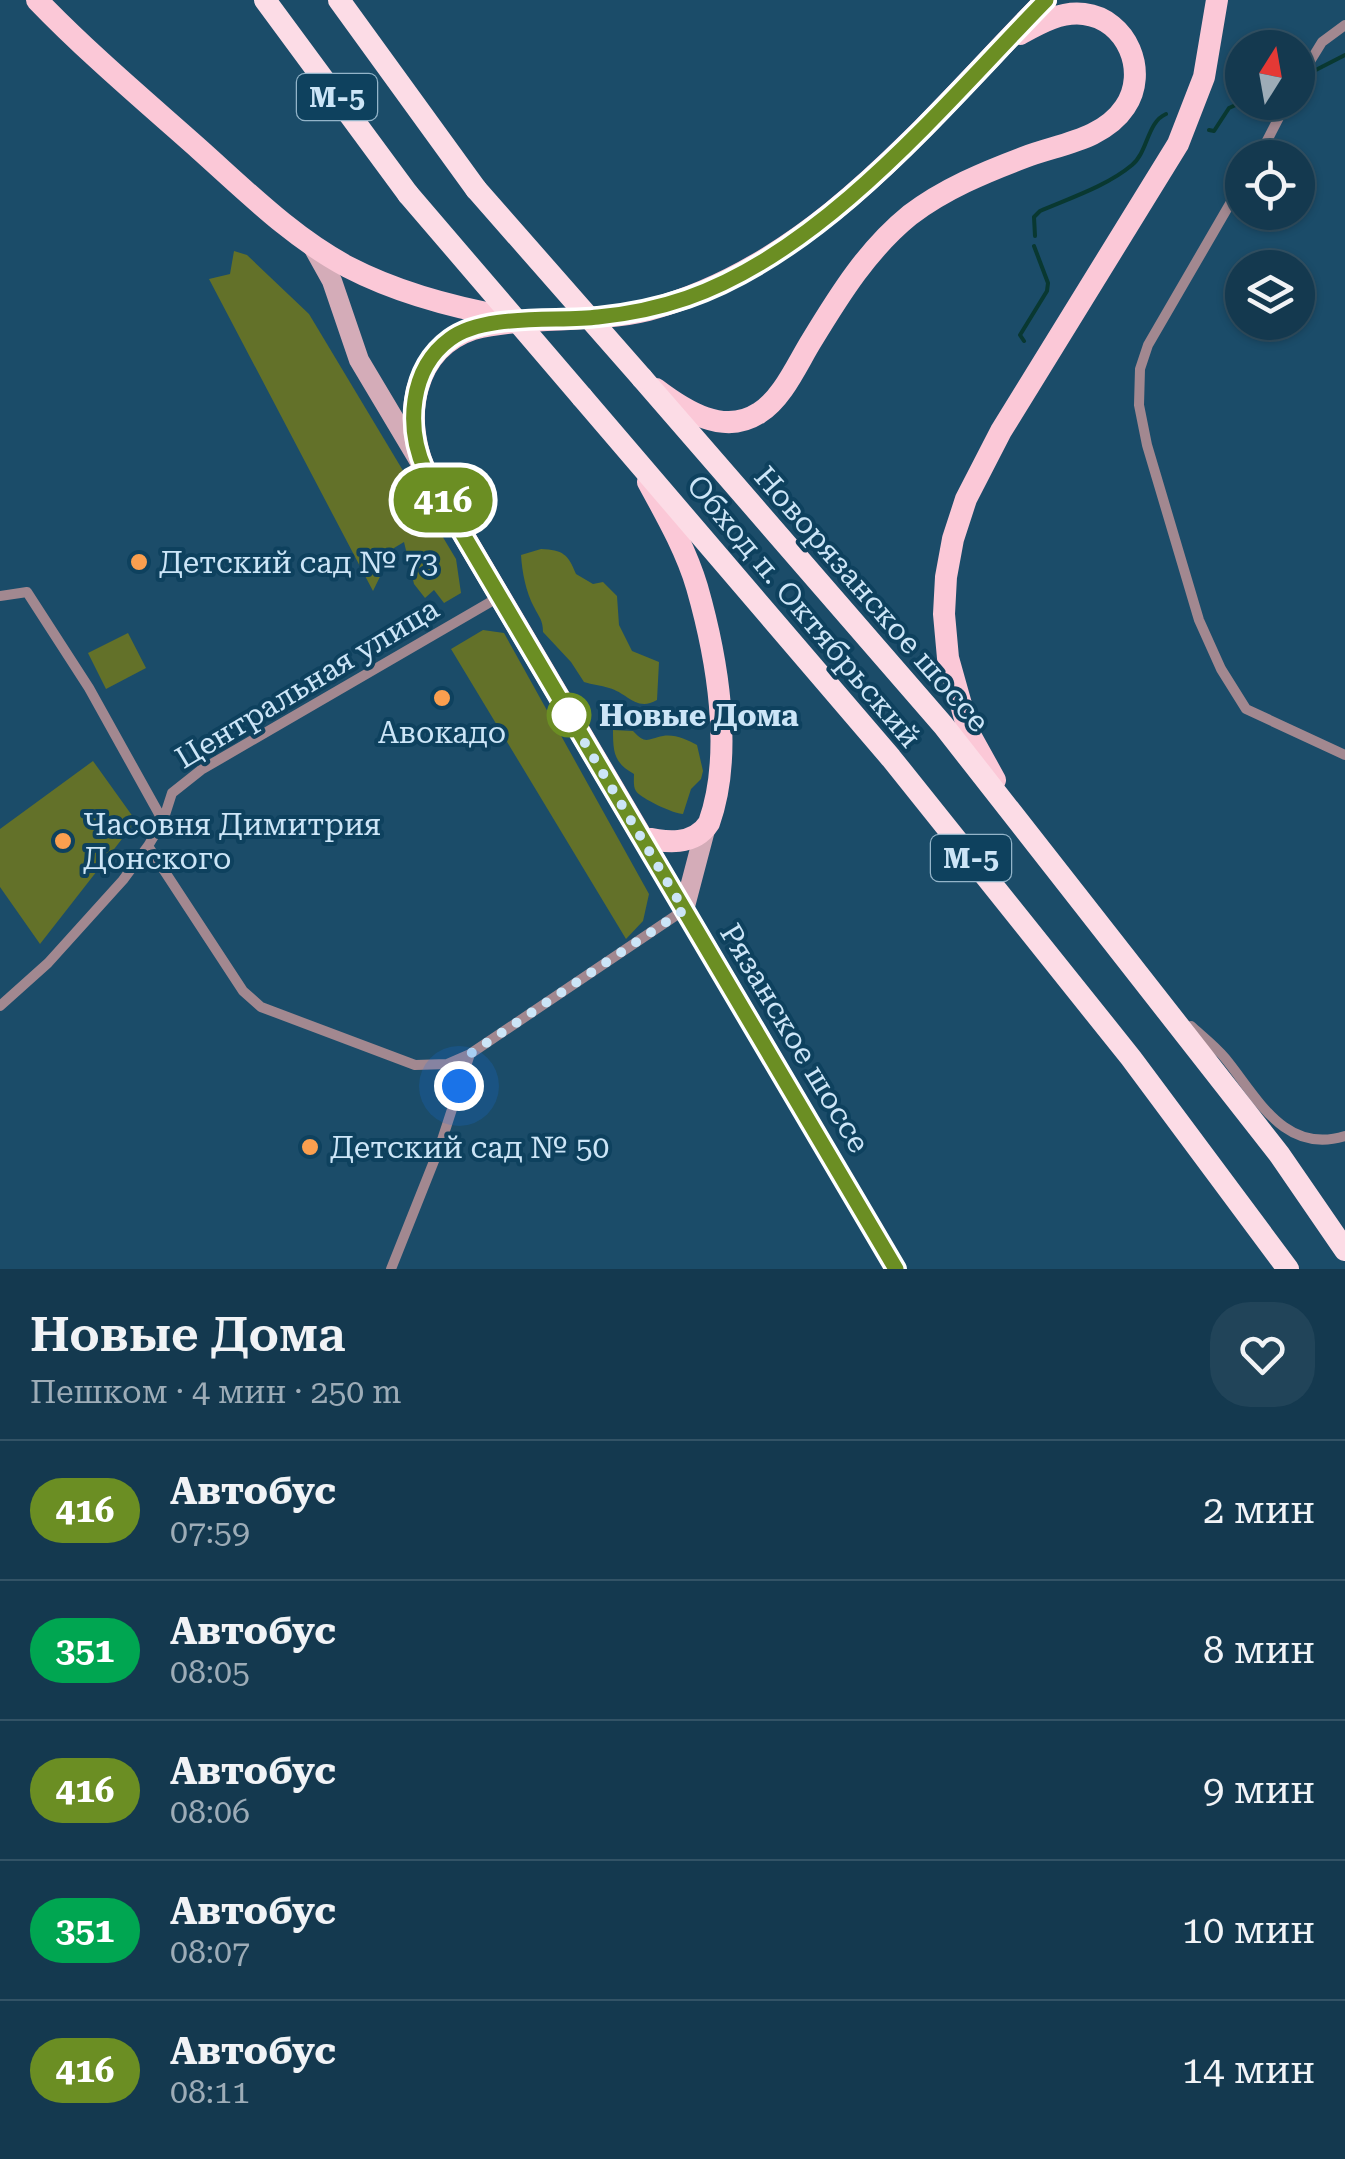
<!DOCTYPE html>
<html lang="ru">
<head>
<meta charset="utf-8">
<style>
	:root { --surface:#14394f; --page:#214459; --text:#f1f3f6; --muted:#9dacb7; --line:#335366 }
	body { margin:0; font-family:"Roboto Serif",serif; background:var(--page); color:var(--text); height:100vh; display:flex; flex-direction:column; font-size:38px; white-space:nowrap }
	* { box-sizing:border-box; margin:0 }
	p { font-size:32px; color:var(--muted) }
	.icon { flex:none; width:55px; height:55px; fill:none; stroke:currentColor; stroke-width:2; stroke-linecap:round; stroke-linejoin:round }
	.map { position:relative; height:1269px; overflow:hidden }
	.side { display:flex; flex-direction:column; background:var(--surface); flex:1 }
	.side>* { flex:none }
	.badge { padding:0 20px; border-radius:32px; font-size:35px; line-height:65px }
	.needle { width:65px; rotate:11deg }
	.fabs { position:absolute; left:1225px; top:30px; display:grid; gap:20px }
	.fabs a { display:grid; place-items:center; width:90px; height:90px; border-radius:50%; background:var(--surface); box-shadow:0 2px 8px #0004,0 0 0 2px var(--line); font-size:50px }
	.you { position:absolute; width:50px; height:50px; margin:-25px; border:8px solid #fff; border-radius:50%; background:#1a73e8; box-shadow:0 0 0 15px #1a73e833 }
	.map>.badge { position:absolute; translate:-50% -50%; box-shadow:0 0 0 5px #fff }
	.round { display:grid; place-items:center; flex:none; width:105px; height:105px; border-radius:40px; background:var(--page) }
	.summary { display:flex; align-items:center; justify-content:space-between; height:170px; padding:0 30px }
	h1 { font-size:48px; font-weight:600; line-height:75px }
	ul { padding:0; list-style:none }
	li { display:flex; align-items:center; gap:30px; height:140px; padding:0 30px; border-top:2px solid var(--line) }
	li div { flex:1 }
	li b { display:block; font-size:38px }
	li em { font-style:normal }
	li .badge { min-width:110px; font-weight:700; text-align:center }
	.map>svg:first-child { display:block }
	.green { fill:#637129 }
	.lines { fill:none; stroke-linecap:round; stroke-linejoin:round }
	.stream { stroke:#093831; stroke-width:4 }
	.minor { stroke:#a28890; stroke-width:10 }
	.secondary { stroke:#d4acb8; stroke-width:20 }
	.primary { stroke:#fbc8d7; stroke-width:22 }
	.trunk { stroke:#fcdce6; stroke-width:22 }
	.trunk-bridge { stroke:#fcdce6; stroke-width:22 }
	.line-casing { stroke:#fff; stroke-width:22 }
	.line { stroke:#6b8e23; stroke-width:15 }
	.walk { stroke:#cce5f7; stroke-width:10; stroke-dasharray:0 18 }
	.poi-dot { fill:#fa9f4f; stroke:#0e415e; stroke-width:4 }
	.stop-dot { fill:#fff; stroke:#6b8e23; stroke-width:5 }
	.labels { text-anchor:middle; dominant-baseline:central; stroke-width:8; stroke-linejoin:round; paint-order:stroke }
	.shield { fill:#0e415e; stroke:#93b4c9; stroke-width:2.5 }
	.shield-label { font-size:28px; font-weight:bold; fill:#cce5f7 }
	.poi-label { font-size:30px; fill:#cce5f7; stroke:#0e415e; text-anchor:start }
	.street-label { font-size:30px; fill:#cce5f7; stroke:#0e415e }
	.stop-label { font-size:30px; font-weight:bold; fill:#cce5f7; stroke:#0e415e; text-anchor:start }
</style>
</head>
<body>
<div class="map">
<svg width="1345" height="1269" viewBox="0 0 1345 1269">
	<rect width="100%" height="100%" fill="#1b4c69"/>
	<!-- green -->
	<path class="green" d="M234,251L247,255L309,314L456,559L461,593L444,603L434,590L425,598L414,584L404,542L394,548L373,591L209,279L230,274Z
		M541,549C563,550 568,554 576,574L593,584L603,582L617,596L619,625L632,651L659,662L657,700C636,712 628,693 609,688C601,685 592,685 584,682L571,662L543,632C543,620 539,617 534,607C526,592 522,572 521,555Z
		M483,630L504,633L649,894L643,921L626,939L451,649Z
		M128,633L146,668L106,689L88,653Z
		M613,730L633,731C646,745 647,739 663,736C675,734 687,740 697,745L703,771L701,779L691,789L683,814C674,814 640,798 636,791C633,787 634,779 634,774C614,763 613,752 613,730Z
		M93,761L136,821L40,944L0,887V829Z"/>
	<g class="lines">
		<!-- stream -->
		<path class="stream" d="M1306,75L1345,55
			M1209,130L1214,131L1229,108L1240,103
			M1035,236L1034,217L1040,211C1070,198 1107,186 1132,165C1148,152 1147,122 1166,114
			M1024,341L1020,335L1047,291L1048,283L1034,246"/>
		<!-- minor -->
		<path class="minor" d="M1298,81L1322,42L1345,25
			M1258,158L1287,102
			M1242,183L1148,345L1140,369L1139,405L1147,445L1199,620L1221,669L1246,709L1345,755
			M0,596L27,592L89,688L163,821
			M148,846L243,991L261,1007L415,1065L447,1064L470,1054L684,910
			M0,1006L48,963L123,880L148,846L163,821L172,793L201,770L499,597
			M1191,1026C1202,1036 1215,1046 1225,1058C1257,1097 1284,1155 1345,1136
			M391,1269L440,1146L470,1054"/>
		<!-- secondary -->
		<path class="secondary" d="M312,245L332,281L359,360L421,464
			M642,837L896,1269
			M684,910L705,830"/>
		<!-- primary -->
		<path class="primary" d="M37,0C88,53 145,101 199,149C246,191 293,238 348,267C398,293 451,307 507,317
			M656,389C685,411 724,436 759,413C783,398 797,364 812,340C840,294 868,249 910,215C944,189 985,172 1025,157C1059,144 1103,140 1125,107C1149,72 1127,19 1084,14C1061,11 1040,23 1020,34
			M648,482C666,515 686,550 697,587C717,657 734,753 709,823C694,846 666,843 642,837L425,470C402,418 413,349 473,329C530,315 591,324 648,310C816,266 929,118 1046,0
			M995,780L969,733L948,658L944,614L946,577L953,539L966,499L1001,431L1178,144L1204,77L1217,0"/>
		<!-- trunk -->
		<path class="trunk" d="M265,0L408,194
			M339,0L476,189
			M642,378L943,725L1279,1154L1345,1250
			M582,397L891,758L1131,1058L1288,1269"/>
		<!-- trunk-bridge -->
		<path class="trunk-bridge" d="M476,189L642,378
			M408,194L582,397"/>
	</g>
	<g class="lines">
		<defs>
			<path id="line" d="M896,1269L425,470C406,428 409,369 450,339C484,313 557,322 598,317C629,314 658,308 687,298C826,250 945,103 1046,0"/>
		</defs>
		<!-- line casing -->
		<use href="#line" class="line-casing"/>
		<!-- line -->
		<use href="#line" class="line"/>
		<!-- walk -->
		<path class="walk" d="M459,1086L470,1054L684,910L566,711L569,715"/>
	</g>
	<!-- markers -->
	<g class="poi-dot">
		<circle cx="139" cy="562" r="10"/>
		<circle cx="442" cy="698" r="10"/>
		<circle cx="63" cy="841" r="10"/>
		<circle cx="310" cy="1147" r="10"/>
	</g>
	<circle class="stop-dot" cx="569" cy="715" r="20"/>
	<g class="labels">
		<!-- shield labels -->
		<g class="shield">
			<rect x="297" y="74" width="80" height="46" rx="8"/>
			<rect x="931" y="835" width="80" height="46" rx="8"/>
		</g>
		<g class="shield-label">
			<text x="337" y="97">М-5</text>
			<text x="971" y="858">М-5</text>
		</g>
		<!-- poi labels -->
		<g class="poi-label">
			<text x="159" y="562">Детский сад № 73</text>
			<text x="442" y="732" text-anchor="middle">Авокадо</text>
			<text x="83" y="824">Часовня Димитрия<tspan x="83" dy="34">Донского</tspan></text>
			<text x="330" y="1147">Детский сад № 50</text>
		</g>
		<!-- street labels -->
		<g class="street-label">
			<text transform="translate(872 599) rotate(49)">Новорязанское шоссе</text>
			<text transform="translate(804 611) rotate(50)">Обход п. Октябрьский</text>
			<text transform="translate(307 683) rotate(-31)">Центральная улица</text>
			<text transform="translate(795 1038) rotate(59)">Рязанское шоссе</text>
		</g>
		<!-- stop labels -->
		<g class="stop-label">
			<text x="599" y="715">Новые Дома</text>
		</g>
	</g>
</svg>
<div class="fabs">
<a><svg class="needle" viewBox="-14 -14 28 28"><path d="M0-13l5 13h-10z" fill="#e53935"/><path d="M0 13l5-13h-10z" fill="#9dacb7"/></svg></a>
<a><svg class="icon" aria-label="locate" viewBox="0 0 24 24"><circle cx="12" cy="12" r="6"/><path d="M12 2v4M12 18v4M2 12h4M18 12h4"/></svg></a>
<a><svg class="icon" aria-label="layers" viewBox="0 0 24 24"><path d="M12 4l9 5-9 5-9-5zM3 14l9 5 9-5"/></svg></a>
</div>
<div class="you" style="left:459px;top:1086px"></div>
<b class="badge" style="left:443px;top:500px;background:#6b8e23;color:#fff">416</b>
</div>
<section class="side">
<div class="summary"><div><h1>Новые Дома</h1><p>Пешком · 4 мин · 250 m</p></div><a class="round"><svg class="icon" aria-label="heart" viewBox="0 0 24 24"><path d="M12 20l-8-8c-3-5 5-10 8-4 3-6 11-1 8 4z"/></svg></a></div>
<ul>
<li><span class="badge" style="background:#6b8e23;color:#fff">416</span><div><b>Автобус</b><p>07:59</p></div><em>2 мин</em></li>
<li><span class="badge" style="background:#00a651;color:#fff">351</span><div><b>Автобус</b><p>08:05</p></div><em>8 мин</em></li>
<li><span class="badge" style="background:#6b8e23;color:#fff">416</span><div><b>Автобус</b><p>08:06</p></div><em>9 мин</em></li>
<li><span class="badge" style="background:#00a651;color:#fff">351</span><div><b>Автобус</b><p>08:07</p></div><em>10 мин</em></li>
<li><span class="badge" style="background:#6b8e23;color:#fff">416</span><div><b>Автобус</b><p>08:11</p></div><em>14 мин</em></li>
</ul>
</section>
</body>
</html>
